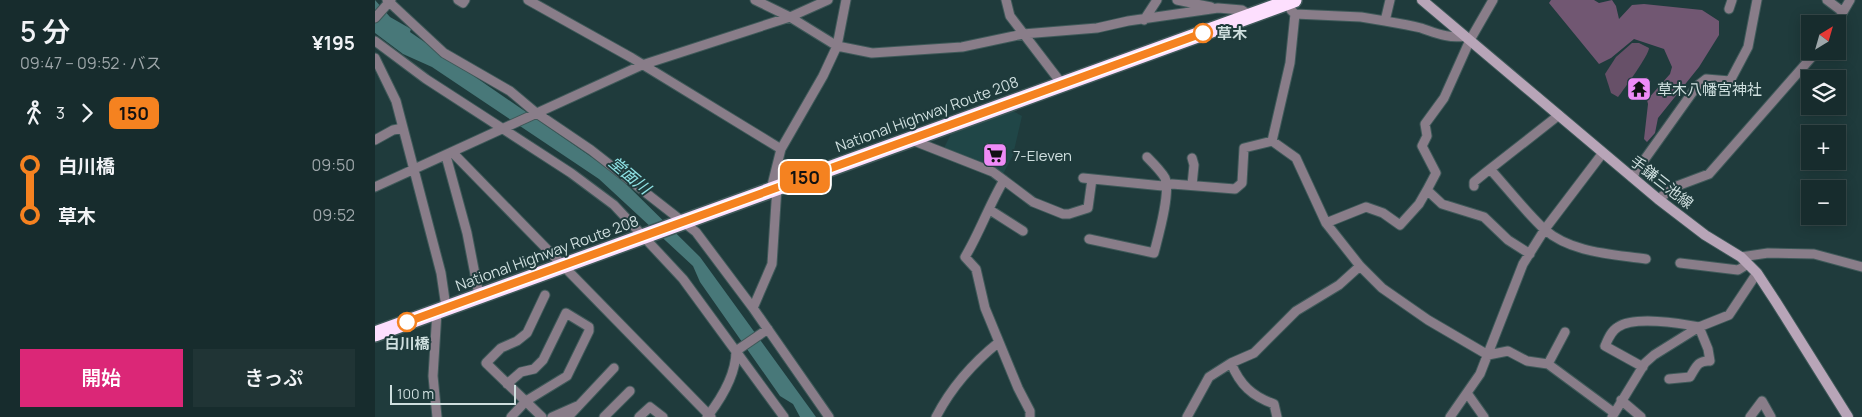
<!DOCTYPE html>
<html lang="ja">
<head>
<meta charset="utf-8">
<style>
	:root { --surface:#172c2d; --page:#203435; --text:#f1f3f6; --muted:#9ea7aa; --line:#364849; --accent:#db2777 }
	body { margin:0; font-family:Manrope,"Noto Sans JP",sans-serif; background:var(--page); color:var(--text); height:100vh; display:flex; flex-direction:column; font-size:19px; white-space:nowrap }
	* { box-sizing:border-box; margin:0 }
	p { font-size:16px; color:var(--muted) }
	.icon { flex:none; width:28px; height:28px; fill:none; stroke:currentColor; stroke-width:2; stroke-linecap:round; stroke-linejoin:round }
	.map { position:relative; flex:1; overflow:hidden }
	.panel { display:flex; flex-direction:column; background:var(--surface); width:375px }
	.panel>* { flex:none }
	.badge { padding:0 10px; border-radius:8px; font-size:18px; line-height:32px }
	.needle { width:32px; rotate:37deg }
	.tools { position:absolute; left:1426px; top:15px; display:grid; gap:10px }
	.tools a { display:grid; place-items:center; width:45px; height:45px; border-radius:0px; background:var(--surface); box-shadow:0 2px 12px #0003,0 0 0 1px var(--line); font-size:25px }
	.scale { position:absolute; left:15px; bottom:12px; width:126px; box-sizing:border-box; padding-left:5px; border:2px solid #cfdfdf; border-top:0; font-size:14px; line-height:18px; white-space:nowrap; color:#cfdfdf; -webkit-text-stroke:4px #1f3b3c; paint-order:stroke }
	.map>.badge { position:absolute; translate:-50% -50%; box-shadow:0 0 0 2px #fff }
	.legs { display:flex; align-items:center; gap:8px; height:55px; padding:0 20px; font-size:16px }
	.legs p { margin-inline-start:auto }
	.headline { display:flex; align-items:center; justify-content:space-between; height:85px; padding:0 20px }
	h1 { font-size:28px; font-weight:600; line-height:38px }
	.primary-button { display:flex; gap:10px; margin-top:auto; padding:10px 20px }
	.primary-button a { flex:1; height:58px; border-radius:0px; background:var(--accent); color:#fff; font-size:20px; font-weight:600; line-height:58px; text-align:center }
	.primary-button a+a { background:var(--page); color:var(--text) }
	ul { padding:0 20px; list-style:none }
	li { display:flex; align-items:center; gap:18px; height:50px; font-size:19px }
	li i { display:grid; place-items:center; width:8px; height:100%; margin:0 6px; background:currentColor }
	li i::after { content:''; width:12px; height:12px; margin:-6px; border:4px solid; border-radius:50%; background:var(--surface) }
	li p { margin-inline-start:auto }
	li:first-child i { background:linear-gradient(#0000 50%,currentColor 0) }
	li:last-child i { background:linear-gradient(currentColor 50%,#0000 0) }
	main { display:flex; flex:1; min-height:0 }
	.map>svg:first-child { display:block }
	.built { fill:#204647 }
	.green { fill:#675068 }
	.forest { fill:#715772 }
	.water { fill:#487879 }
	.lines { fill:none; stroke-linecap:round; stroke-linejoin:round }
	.street-casing { stroke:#3f5959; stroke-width:11 }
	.secondary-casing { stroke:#3f5959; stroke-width:12 }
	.highway-casing { stroke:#3f5959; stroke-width:18 }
	.street { stroke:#897d89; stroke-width:9 }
	.secondary { stroke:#b8a5b8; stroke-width:10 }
	.highway { stroke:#fddffe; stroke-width:15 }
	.line-1-casing { stroke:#fff; stroke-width:11 }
	.line-1 { stroke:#f58220; stroke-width:8 }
	.stop-1-dot { fill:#fff; stroke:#f58220; stroke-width:2.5 }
	.labels { text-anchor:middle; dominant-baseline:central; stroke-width:4; stroke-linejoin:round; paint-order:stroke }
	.stop-label { font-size:15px; font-weight:bold; fill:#cfdfdf; stroke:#1f3b3c; text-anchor:start }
	.poi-label { font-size:15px; fill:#cfdfdf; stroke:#1f3b3c; text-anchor:start }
	.street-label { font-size:15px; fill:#cfdfdf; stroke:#1f3b3c }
	.water-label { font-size:16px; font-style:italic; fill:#90e4e7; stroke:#1f3b3c }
</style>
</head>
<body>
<main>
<section class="panel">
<div class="headline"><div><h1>5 分</h1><p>09:47 – 09:52 · バス</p></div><b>¥195</b></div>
<div class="legs"><svg class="icon" aria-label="walk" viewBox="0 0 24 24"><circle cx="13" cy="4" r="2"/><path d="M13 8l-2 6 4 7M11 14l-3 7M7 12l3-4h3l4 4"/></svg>3<svg class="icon" aria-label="forward" viewBox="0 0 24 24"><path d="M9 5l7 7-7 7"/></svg><b class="badge" style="background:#f58220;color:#111">150</b></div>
<ul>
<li><i style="color:#f58220"></i><b>白川橋</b><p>09:50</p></li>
<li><i style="color:#f58220"></i><b>草木</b><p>09:52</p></li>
</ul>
<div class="primary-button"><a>開始</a><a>きっぷ</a></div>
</section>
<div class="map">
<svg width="1487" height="417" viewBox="0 0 1487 417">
	<rect width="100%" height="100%" fill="#1f3b3c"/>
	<!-- built -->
	<path class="built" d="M638,111L647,116L638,155L628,174L604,161L568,150L576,134Z"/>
	<!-- green -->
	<path class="green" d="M1257,43H1264L1274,48C1274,55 1249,89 1243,97L1236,93L1230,74L1241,57Z"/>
	<!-- forest -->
	<path class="forest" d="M1176,0H1219L1224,3L1237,0L1241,6L1244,19L1257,5L1269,4L1327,10L1344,21V35L1324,67L1283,118L1280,133L1272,142L1269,139L1273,104L1272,100L1295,74L1297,67L1289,49L1259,39L1236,58L1224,64L1174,3Z"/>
	<!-- water -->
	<path class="water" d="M0,0L15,17L36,29L35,32L241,174L325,257L441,417H425L418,404L405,396L325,282L318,266L224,179L57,67L28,54L0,33Z"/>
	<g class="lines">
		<defs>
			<path id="street" d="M12,0L69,53L135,91L160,112L216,150L321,232L378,308L454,417
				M83,0L88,3L90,0
				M153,0L257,58L406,149
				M380,0L415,17L462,46L497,53L587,47L648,34L722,28L753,21L843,8L867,10L876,16
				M631,0L635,16L687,84
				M802,0L836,7
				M1452,0L1468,12
				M1354,9L1357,0
				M916,10L920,14L986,17L1010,21L1015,0
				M0,18L16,0
				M769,20L782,0
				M1010,21C1022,23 1034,25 1046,28C1061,33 1074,39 1090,36
				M1461,24L1475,0
				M0,41L51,79L196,173L239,205L308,279L409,417
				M0,58L21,101L66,273L71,307
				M534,139L618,172L658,202L688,214H694L713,208L717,179
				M0,140L18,130L28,128
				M897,141L915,63L920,14
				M78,153L336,417
				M71,156L92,233L104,295
				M817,158L819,165L817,185
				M1115,169C1133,189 1150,211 1169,229C1196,253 1237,254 1271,259
				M1257,177L1322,86L1331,79L1355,81L1373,47L1382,0
				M708,178L788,186L797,184L860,189L867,183L869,148L897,141L921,158L951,223L985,266L1007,288L1053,320L1113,355L1133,351L1152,361L1173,364L1238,412
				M629,180C614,205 605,232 590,257L601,269L610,308L643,388L655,411V417
				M1099,186V182L1110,173L1184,115
				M0,187L267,65L415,17L453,0
				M396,189L406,149L448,76L462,46L471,0
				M1052,190L1061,173L1047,146L1052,136L1050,124L1069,98L1095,40L1118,0
				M1283,199L1302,186L1334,174L1442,51
				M615,210L648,231
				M951,223L991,207L1008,213L1025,225L1044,204L1052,190L1067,204L1109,217L1133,240L1155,254
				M714,239L779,253C783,237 796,193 790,178C786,171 778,163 772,157
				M1366,257L1393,253L1439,254L1487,267
				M1305,263L1363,270L1373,264
				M378,308L397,264L402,187
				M62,311L58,376L62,417
				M361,351L393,329
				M856,363C865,385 877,396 899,404L902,417
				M1173,364L1190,332
				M1268,367L1230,346C1233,339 1236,331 1243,327C1259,316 1305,323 1324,327L1333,349L1335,361C1323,360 1321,367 1315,377L1294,379
				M132,384L146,372L159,369L168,360L191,313L214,327V331L192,376L151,401L136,417
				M1092,393L1109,417
				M1246,400L1266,417
				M167,417L111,363L126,348L142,341L152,333L170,295
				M177,417L202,406
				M193,417L239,368
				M229,417L255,391
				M264,417L275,407L288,417
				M332,417C346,399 361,375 361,351
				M561,417C576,388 599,362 624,342
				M812,417L834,377L856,363L879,353L921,311L964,285L985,266
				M1075,417L1105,374L1148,264L1170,229L1227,154
				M1237,417L1270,363L1279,355L1324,327L1354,315L1382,273
				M1375,417L1387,401L1396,417"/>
			<path id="secondary" d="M1047,0L1283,199L1330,235L1366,257L1382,273L1401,302L1473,417"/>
			<path id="highway" d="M0,334L919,0"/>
		</defs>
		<!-- street casing -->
		<use href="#street" class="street-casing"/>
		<!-- secondary casing -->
		<use href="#secondary" class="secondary-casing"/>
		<!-- highway casing -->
		<use href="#highway" class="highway-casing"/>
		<!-- street -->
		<use href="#street" class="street"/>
		<!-- secondary -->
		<use href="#secondary" class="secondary"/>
		<!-- highway -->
		<use href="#highway" class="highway"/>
	</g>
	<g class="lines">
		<defs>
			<path id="line-1" d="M32,322L828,33"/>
		</defs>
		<!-- line-1 casing -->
		<use href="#line-1" class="line-1-casing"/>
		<!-- line-1 -->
		<use href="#line-1" class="line-1"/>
	</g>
	<!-- icons -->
	<defs>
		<symbol id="temple-square" viewBox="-11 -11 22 22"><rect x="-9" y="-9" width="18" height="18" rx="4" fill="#ef8bf7" stroke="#1f3b3c"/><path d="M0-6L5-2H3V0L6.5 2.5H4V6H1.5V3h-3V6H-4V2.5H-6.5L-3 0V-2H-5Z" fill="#111"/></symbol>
		<symbol id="supermarket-square" viewBox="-11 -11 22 22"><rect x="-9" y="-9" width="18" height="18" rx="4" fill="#ef8bf7" stroke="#1f3b3c"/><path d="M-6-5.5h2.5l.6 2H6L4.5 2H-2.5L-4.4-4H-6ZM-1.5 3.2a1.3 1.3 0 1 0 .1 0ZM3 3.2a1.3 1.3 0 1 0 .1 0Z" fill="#111"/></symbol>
	</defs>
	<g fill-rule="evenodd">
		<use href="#temple-square" x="1250" y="75" width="28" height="28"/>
		<use href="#supermarket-square" x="606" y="141" width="28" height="28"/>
	</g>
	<!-- markers -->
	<g class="stop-1-dot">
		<circle cx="828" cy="33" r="9"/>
		<circle cx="32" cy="322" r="9"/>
	</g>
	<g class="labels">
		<!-- stop labels -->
		<g class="stop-label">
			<text x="842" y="33">草木</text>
			<text x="32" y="343" text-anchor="middle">白川橋</text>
		</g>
		<!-- poi labels -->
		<g class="poi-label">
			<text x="1282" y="89">草木八幡宮神社</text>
			<text x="638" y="155">7-Eleven</text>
		</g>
		<!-- street labels -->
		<g class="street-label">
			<text transform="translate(552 114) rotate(-20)">National Highway Route 208</text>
			<text transform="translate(1287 182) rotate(38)">手鎌三池線</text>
			<text transform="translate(172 253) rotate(-20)">National Highway Route 208</text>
		</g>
		<!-- water labels -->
		<g class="water-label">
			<text transform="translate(255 175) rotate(40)">堂面川</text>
		</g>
	</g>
</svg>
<div class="tools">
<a><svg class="needle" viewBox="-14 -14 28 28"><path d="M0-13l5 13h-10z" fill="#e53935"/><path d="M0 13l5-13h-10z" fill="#9ea7aa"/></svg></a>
<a><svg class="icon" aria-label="layers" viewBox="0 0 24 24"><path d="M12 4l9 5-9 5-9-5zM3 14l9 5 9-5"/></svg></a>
<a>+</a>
<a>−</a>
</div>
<div class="scale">100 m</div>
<b class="badge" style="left:430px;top:177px;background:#f58220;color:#111">150</b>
</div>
</main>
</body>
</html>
